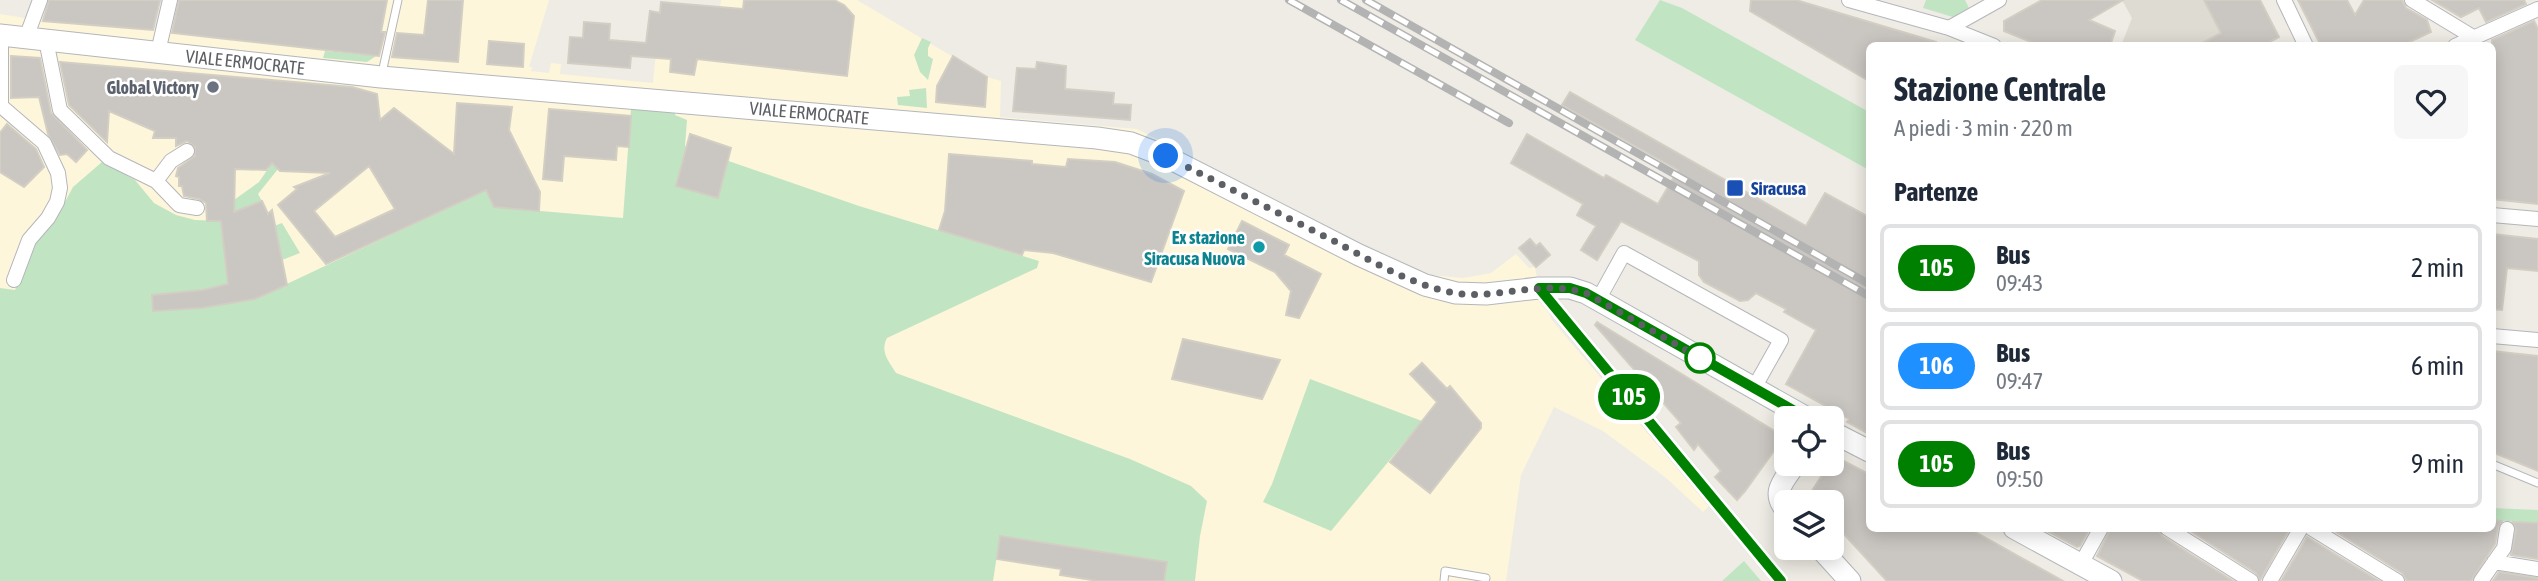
<!DOCTYPE html>
<html lang="it">
<head>
<meta charset="utf-8">
<style>
	:root { --surface:#fff; --page:#f6f6f7; --text:#1f2937; --muted:#747a83; --line:#e0e1e3 }
	body { margin:0; font-family:"Asap Condensed",sans-serif; background:var(--page); color:var(--text); height:100vh; display:flex; flex-direction:column; font-size:26px; white-space:nowrap }
	* { box-sizing:border-box; margin:0 }
	p { font-size:23px; color:var(--muted) }
	.icon { flex:none; width:38px; height:38px; fill:none; stroke:currentColor; stroke-width:2; stroke-linecap:round; stroke-linejoin:round }
	.map { position:relative; flex:1; overflow:hidden }
	.side { position:absolute; left:1866px; top:42px; width:630px; height:490px; display:flex; flex-direction:column; background:var(--surface); border-radius:10px; box-shadow:0 4px 18px #0003 }
	.side>* { flex:none }
	.badge { padding:0 14px; border-radius:23px; font-size:24px; line-height:46px }
	.tools { position:absolute; left:1774px; top:406px; display:grid; gap:14px }
	.tools a { display:grid; place-items:center; width:70px; height:70px; border-radius:10px; background:var(--surface); box-shadow:0 4px 18px #0003; font-size:35px }
	.you { position:absolute; width:35px; height:35px; margin:-18px; border:5px solid #fff; border-radius:50%; background:#1a73e8; box-shadow:0 0 0 10px #1a73e833 }
	.map>.badge { position:absolute; translate:-50% -50%; box-shadow:0 0 0 4px #fff }
	h2 { padding:0 28px; font-size:26px; line-height:63px }
	.round { display:grid; place-items:center; flex:none; width:74px; height:74px; border-radius:10px; background:var(--page) }
	.overview { display:flex; align-items:center; justify-content:space-between; height:119px; padding:0 28px }
	h1 { font-size:33px; font-weight:700; line-height:52px }
	ul { padding:0; list-style:none }
	li { display:flex; align-items:center; gap:21px; height:88px; margin:0 14px 10px; padding:0 14px; border:4px solid var(--line); border-radius:10px }
	li div { flex:1 }
	li b { display:block; font-size:26px }
	li em { font-style:normal }
	li .badge { min-width:77px; font-weight:700; text-align:center }
	.map>svg:first-child { display:block }
	.commercial { fill:#fdf6db }
	.education { fill:#dedbd2 }
	.green { fill:#c1e5c3 }
	.building { fill:#cac6c1; stroke:#d3cec3; stroke-width:2; fill-rule:evenodd }
	.lines { fill:none; stroke-linecap:round; stroke-linejoin:round }
	.lane-casing { stroke:#b5b6bb; stroke-width:9 }
	.street-casing { stroke:#b5b6bb; stroke-width:16 }
	.secondary-casing { stroke:#b3b6bb; stroke-width:23 }
	.lane { stroke:#fff; stroke-width:7 }
	.street { stroke:#fff; stroke-width:14 }
	.secondary { stroke:#fff; stroke-width:21 }
	.rail-casing { stroke:#b3b3b4; stroke-width:8 }
	.rail { stroke:#fff; stroke-width:5; stroke-dasharray:16; stroke-linecap:butt }
	.line-casing { stroke:#fff; stroke-width:16 }
	.line { stroke:#008000; stroke-width:10 }
	.walk { stroke:#5c5f64; stroke-width:7; stroke-dasharray:0 12.6 }
	.worship-dot { fill:#6b7280; stroke:#fff; stroke-width:2.5 }
	.transit-dot { fill:#1a4fb4; stroke:#fff; stroke-width:2.5 }
	.culture-dot { fill:#0f9aa8; stroke:#fff; stroke-width:2.5 }
	.stop-dot { fill:#fff; stroke:#008000; stroke-width:3.5 }
	.labels { text-anchor:middle; dominant-baseline:central; stroke-width:5; stroke-linejoin:round; paint-order:stroke }
	.street-label { font-size:18px; fill:#5c5f64; stroke:#fff }
	.worship-label { font-size:18px; font-weight:bold; fill:#5b616d; stroke:#fff; text-anchor:end }
	.transit-label { font-size:18px; font-weight:bold; fill:#164399; stroke:#fff; text-anchor:start }
	.culture-label { font-size:18px; font-weight:bold; fill:#0d838f; stroke:#fff; text-anchor:end }
</style>
</head>
<body>
<div class="map">
<svg width="2538" height="581" viewBox="0 0 2538 581">
	<rect width="100%" height="100%" fill="#eeece4"/>
	<!-- commercial -->
	<path class="commercial" d="M243,0H549L529,67H532L531,71L549,73L551,63L561,64L560,74L653,83L661,2L720,7L721,0H857L987,77L1001,81L1000,117L1137,129L1383,255L1431,275L1463,278L1491,273L1516,254L1529,268L1535,267L1539,288L1552,320L1709,506L1703,512L1665,477L1603,431L1554,407L1521,475L1506,581H0V14L37,20L149,29L232,41Z"/>
	<!-- education -->
	<path class="education" d="M2122,0H2260L2279,37L2262,45L2121,46L2132,18Z"/>
	<!-- green -->
	<path class="green" d="M1660,0L1682,8L1869,112V170L1635,40Z
		M1926,0H1965L1969,8L1953,17L1923,8Z
		M922,38L931,42L928,48V56L933,59L928,80L920,72L914,55Z
		M325,51L376,56L367,62L323,58Z
		M926,88L927,108L898,105L897,97L910,96L909,90Z
		M631,108L675,110V115L687,120L685,146L859,206L1039,261L1037,268L887,338C880,352 888,360 896,373L1130,459L1191,486L1207,501L1200,536L1195,581H1164L1167,562L1000,536L993,581H0V288L15,290L33,242L66,200L73,187L102,162L135,180L154,203L176,215L195,220L221,221L228,284L203,290L152,295L154,311L201,308L255,299L486,190L494,207L623,218Z
		M272,163L278,169L258,194L262,201L235,211L234,200L259,182Z
		M282,223L300,253L282,260L274,226Z
		M1310,379L1422,421L1331,531L1263,502L1272,484Z
		M2492,508L2538,510V523L2492,520Z
		M1744,561L1761,581H1722Z"/>
	<!-- building -->
	<path class="building" d="M49,0H160L153,30L43,21Z
		M179,0H387L381,32H385L379,56L172,33Z
		M428,0H463L458,62L392,57L397,33L424,35Z
		M744,0H834L844,5L854,16L847,76L697,59L694,75L670,72L671,59L631,56L630,68L568,63L570,37L583,38L584,22L610,24L609,40L646,43L650,11L660,13L661,2L743,9Z
		M1751,0H1796L1936,42L1935,46H1869V81L1750,11Z
		M2042,0H2123L2089,20L2115,31L2110,46H2041L2004,31V21Z
		M2204,0H2260L2279,37L2262,46H2197L2221,33Z
		M2298,0H2347L2355,15L2364,0H2402L2406,8L2427,20L2431,32L2401,46H2321Z
		M2432,0H2524L2526,4L2486,22L2479,8L2461,17Z
		M2534,21L2538,29V204L2492,199V40Z
		M489,41L524,44L523,67L487,64Z
		M11,56L40,58L51,113L87,150L76,162L67,154L60,155L48,134L39,97L11,98Z
		M953,56L987,77L985,107L936,102L937,86Z
		M60,62L352,87L377,94L380,120L394,108L454,154L457,103L512,107L509,130L540,192L539,211L494,207L486,190L326,264L278,205L297,189L294,187L330,173L280,171L272,163L266,170L235,169L234,212L262,201L268,214L272,210L287,285L255,299L201,308L153,311L152,295L203,290L228,284L221,221H207L206,203L199,199L184,196L182,186H179V177L176,176L178,168L195,156V147L187,141L176,146V138H153L155,131L109,111L107,142L69,105ZM369,166L395,209L335,237L314,211Z
		M1037,62L1066,66L1065,89L1114,93L1113,104L1131,105L1130,120L1013,111L1017,68L1036,69Z
		M1570,92L1806,226L1825,193L1869,217V434L1847,422L1849,419L1786,384L1816,330L1784,312L1786,309L1756,293L1748,300L1740,301L1704,282L1699,275V261L1621,221L1597,260L1581,250L1596,226L1577,215L1583,204L1511,163L1527,134L1604,178L1606,175L1658,204L1678,170L1562,105Z
		M549,109L631,116L629,147L617,146L616,160L564,156L562,181L543,179Z
		M7,124L36,149L44,167L24,187L0,172V133Z
		M690,134L731,148L718,198L676,186Z
		M949,154L1032,161V164L1066,167L1068,159L1115,162L1152,174L1184,191L1151,282L1053,253L1024,250L1022,255L939,230L945,211Z
		M1242,221L1289,245L1284,255L1321,274L1299,318L1286,315L1291,291L1275,272L1228,249Z
		M2492,234L2538,239V271L2507,268L2502,310L2492,309Z
		M1530,239L1536,246L1540,243L1550,255L1536,267L1519,248Z
		M1597,322L1784,437L1745,491L1737,500L1715,477L1721,471L1698,444L1694,450L1676,427L1681,423L1595,325Z
		M1183,339L1280,360L1262,399L1172,379Z
		M2492,351L2538,356V471L2492,452Z
		M1422,363L1447,389L1450,386L1481,423V428L1430,493L1390,462L1437,402L1410,374Z
		M1834,456L1869,474V528H1968L2063,581H1887L1832,521V502H1805L1829,464H1832Z
		M2492,520L2502,521L2498,527L2495,544L2471,581H2407L2402,573L2330,528H2492Z
		M2513,522L2538,523V559L2511,555L2516,530Z
		M2042,528H2090L2080,546L2077,547Z
		M2111,528H2157L2162,536L2233,581H2143L2097,556Z
		M2186,528H2290L2260,580L2256,573Z
		M1000,536L1167,562L1164,581H1098L1060,575L1061,569L997,559Z
		M2307,537L2379,581H2281Z
		M2499,572L2538,578V581H2493Z"/>
	<g class="lines">
		<defs>
			<path id="lane" d="M382,73L398,0
				M2492,464L2538,483
				M1444,581L1445,571L1486,578L1485,581"/>
			<path id="street" d="M1849,0L1949,28L1994,46
				M2284,0L2306,46
				M2412,0L2473,37
				M1949,28L1999,0
				M1,35V106L44,143L58,173L60,188L57,202L48,218L29,240L14,280
				M26,38L40,0
				M46,40L60,110L109,158L156,181L179,205L197,208
				M2455,46L2538,9
				M158,52L170,0
				M156,181L171,161L187,151
				M2492,215L2538,219
				M1539,288L1781,581
				M1598,300L1624,253L1781,340L1754,388
				M2492,336L2538,340
				M2167,528L2251,581
				M2311,528L2397,581
				M2494,562L2538,569
				M2081,564L2101,528
				M2270,581L2301,528
				M2481,581L2504,548L2507,529"/>
			<path id="secondary" d="M0,35L381,77L1097,138L1131,143L1165,156L1359,255L1425,285L1456,293L1486,294L1539,288H1570L1586,293L1807,418
				M1832,432L1869,451
				M1787,511C1770,492 1784,481 1795,464
				M2014,528L2111,581
				M1820,548L1850,581"/>
		</defs>
		<!-- lane casing -->
		<use href="#lane" class="lane-casing"/>
		<!-- street casing -->
		<use href="#street" class="street-casing"/>
		<!-- secondary casing -->
		<use href="#secondary" class="secondary-casing"/>
		<!-- lane -->
		<use href="#lane" class="lane"/>
		<!-- street -->
		<use href="#street" class="street"/>
		<!-- secondary -->
		<use href="#secondary" class="secondary"/>
		<defs>
			<path id="rail" d="M1289,0L1509,123
				M1341,0L1869,296
				M1366,0L1869,284"/>
		</defs>
		<!-- rail casing -->
		<use href="#rail" class="rail-casing"/>
		<!-- rail -->
		<use href="#rail" class="rail"/>
	</g>
	<g class="lines">
		<defs>
			<path id="line" d="M1781,581L1539,288H1570L1586,293L1807,418"/>
		</defs>
		<!-- line casing -->
		<use href="#line" class="line-casing"/>
		<!-- line -->
		<use href="#line" class="line"/>
		<!-- walk -->
		<path class="walk" d="M1166,156C1221,184 1276,212 1332,240C1370,260 1411,285 1454,293C1498,300 1543,279 1586,293L1709,363L1700,358"/>
	</g>
	<!-- markers -->
	<circle class="worship-dot" cx="213" cy="87" r="7"/>
	<rect class="transit-dot" x="1726" y="179" width="18" height="18" rx="3.5"/>
	<circle class="culture-dot" cx="1259" cy="247" r="7"/>
	<circle class="stop-dot" cx="1700" cy="358" r="14"/>
	<g class="labels">
		<!-- street labels -->
		<g class="street-label">
			<text transform="translate(245 62) rotate(6)">VIALE ERMOCRATE</text>
			<text transform="translate(809 113) rotate(5)">VIALE ERMOCRATE</text>
		</g>
		<!-- worship labels -->
		<g class="worship-label">
			<text x="199" y="87">Global Victory</text>
		</g>
		<!-- transit labels -->
		<g class="transit-label">
			<text x="1751" y="188">Siracusa</text>
		</g>
		<!-- culture labels -->
		<g class="culture-label">
			<text x="1245" y="237">Ex stazione<tspan x="1245" dy="21">Siracusa Nuova</tspan></text>
		</g>
	</g>
</svg>
<div class="tools">
<a><svg class="icon" aria-label="locate" viewBox="0 0 24 24"><circle cx="12" cy="12" r="6"/><path d="M12 2v4M12 18v4M2 12h4M18 12h4"/></svg></a>
<a><svg class="icon" aria-label="layers" viewBox="0 0 24 24"><path d="M12 4l9 5-9 5-9-5zM3 14l9 5 9-5"/></svg></a>
</div>
<div class="you" style="left:1166px;top:156px"></div>
<b class="badge" style="left:1629px;top:397px;background:#008000;color:#fff">105</b>
<section class="side">
<div class="overview"><div><h1>Stazione Centrale</h1><p>A piedi · 3 min · 220 m</p></div><a class="round"><svg class="icon" aria-label="heart" viewBox="0 0 24 24"><path d="M12 20l-8-8c-3-5 5-10 8-4 3-6 11-1 8 4z"/></svg></a></div>
<h2>Partenze</h2>
<ul>
<li><span class="badge" style="background:#008000;color:#fff">105</span><div><b>Bus</b><p>09:43</p></div><em>2 min</em></li>
<li><span class="badge" style="background:#1e90ff;color:#fff">106</span><div><b>Bus</b><p>09:47</p></div><em>6 min</em></li>
<li><span class="badge" style="background:#008000;color:#fff">105</span><div><b>Bus</b><p>09:50</p></div><em>9 min</em></li>
</ul>
</section>
</div>
</body>
</html>
